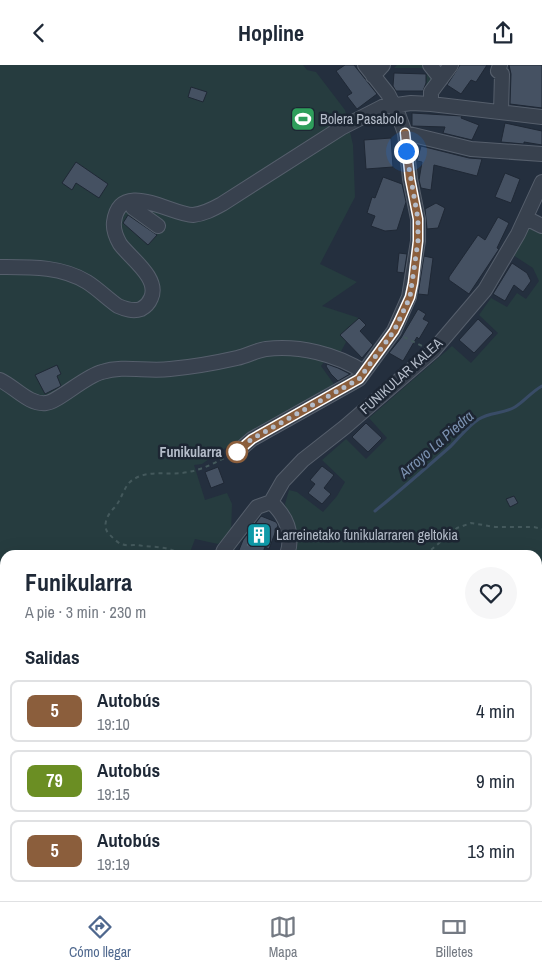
<!DOCTYPE html>
<html lang="es">
<head>
<meta charset="utf-8">
<style>
	:root { --surface:#fff; --page:#f6f6f7; --text:#1f2937; --muted:#747a83; --line:#e0e1e3; --accent:#4f688e }
	body { margin:0; font-family:"Archivo Narrow",sans-serif; background:var(--page); color:var(--text); height:100vh; display:flex; flex-direction:column; font-size:19px; white-space:nowrap }
	* { box-sizing:border-box; margin:0 }
	p { font-size:16px; color:var(--muted) }
	.icon { flex:none; width:28px; height:28px; fill:none; stroke:currentColor; stroke-width:2; stroke-linecap:round; stroke-linejoin:round }
	.map { position:relative; flex:1; overflow:hidden }
	.drawer { position:absolute; left:0px; top:485px; width:542px; height:351px; display:flex; flex-direction:column; background:var(--surface); border-radius:15px 15px 0 0; box-shadow:0 5px 20px #0002 }
	.drawer>* { flex:none }
	.badge { padding:0 10px; border-radius:8px; font-size:18px; line-height:32px }
	.you { position:absolute; width:25px; height:25px; margin:-12px; border:4px solid #fff; border-radius:50%; background:#1a73e8; box-shadow:0 0 0 8px #1a73e833 }
	.map>.badge { position:absolute; translate:-50% -50%; box-shadow:0 0 0 2px #fff }
	h2 { padding:0 25px; font-size:19px; line-height:45px }
	.round { display:grid; place-items:center; flex:none; width:52px; height:52px; border-radius:26px; background:var(--page) }
	.headline { display:flex; align-items:center; justify-content:space-between; height:85px; padding:0 25px }
	h1 { font-size:24px; font-weight:700; line-height:38px }
	ul { padding:0; list-style:none }
	li { display:flex; align-items:center; gap:15px; height:62px; margin:0 10px 8px; padding:0 15px; border:2px solid var(--line); border-radius:8px }
	li div { flex:1 }
	li b { display:block; font-size:19px }
	li em { font-style:normal }
	li .badge { min-width:55px; font-weight:700; text-align:center }
	header { display:flex; justify-content:space-between; align-items:center; height:65px; padding:0 25px; background:var(--surface); font-size:22px; font-weight:700 }
	.menu { display:flex; justify-content:space-around; align-items:center; height:70px; border-top:1px solid var(--line); background:var(--surface); font-size:14px; color:var(--muted) }
	.menu a { display:grid; justify-items:center; gap:2px }
	.menu .current { color:var(--accent) }
	.map>svg:first-child { display:block }
	.green { fill:#263c3f }
	.lines { fill:none; stroke-linecap:round; stroke-linejoin:round }
	.stream { stroke:#394c67; stroke-width:3 }
	.building { fill:#455162; stroke:#1f2835 }
	.minor-casing { stroke:#565f6c; stroke-width:16 }
	.path { stroke:#44595c; stroke-width:2; stroke-dasharray:4 4; stroke-linecap:butt }
	.minor { stroke:#38414e; stroke-width:14 }
	.rail { stroke:#5a6575; stroke-width:3; stroke-dasharray:5 5; stroke-linecap:butt }
	.line-casing { stroke:#fff; stroke-width:11 }
	.line { stroke:#8b5e3c; stroke-width:8 }
	.walk { stroke:#b4bcc9; stroke-width:5; stroke-dasharray:0 9 }
	.stop-dot { fill:#fff; stroke:#8b5e3c; stroke-width:2.5 }
	.labels { text-anchor:middle; dominant-baseline:central; stroke-width:5; stroke-linejoin:round; paint-order:stroke }
	.poi-label { font-size:14px; fill:#b4bcc9; stroke:#1d2633; text-anchor:start }
	.street-label { font-size:14px; fill:#b4bcc9; stroke:#1d2633 }
	.stop-label { font-size:14px; font-weight:bold; fill:#b4bcc9; stroke:#1d2633; text-anchor:end }
	.water-label { font-size:15px; font-style:italic; fill:#7c92b1; stroke:#1d2633 }
</style>
</head>
<body>
<header><svg class="icon" aria-label="back" viewBox="0 0 24 24"><path d="M15 5l-7 7 7 7"/></svg>Hopline<svg class="icon" aria-label="share" viewBox="0 0 24 24"><path d="M12 15V3M7 8l5-5 5 5M5 13v7h14v-7"/></svg></header>
<div class="map">
<svg width="542" height="836" viewBox="0 0 542 836">
	<rect width="100%" height="100%" fill="#242f3e"/>
	<!-- green -->
	<path class="green" d="M0,0H303L307,5L316,7L345,45L353,80L355,132L320,199L357,217L322,241L359,253L338,292L330,289L321,301L336,322L220,386L202,399L194,400L205,435L227,428L232,439L231,469L218,479L195,474L189,490H5V831H538V721H542V836H0Z
		M397,0H424L433,16L426,26L427,3H394Z
		M528,160L542,168V692H538V490H289L288,449L285,439L289,425L297,427L323,447L337,431L345,417L322,395L346,374L366,394L387,373L369,353L452,281L471,298L498,268L479,250L491,233L507,242L517,228L526,234L539,216L533,203L513,190Z"/>
	<g class="lines">
		<!-- stream -->
		<path class="stream" d="M375,446C401,425 426,403 451,381C460,372 468,361 479,354C490,347 503,349 515,342C525,336 531,327 542,321
			M0,802L5,793"/>
	</g>
	<!-- building -->
	<path class="building" d="M345,0H354L377,29L357,44L347,31L352,28L336,6Z
		M460,0H487L476,17L471,15L461,29L447,20Z
		M509,0H542V43L510,39L511,9Z
		M394,8L426,9V18L423,26H396L393,21Z
		M191,22L207,27L203,37L188,32Z
		M412,48L462,51L461,53L479,60L472,75L443,68L445,62L412,61Z
		M505,58L542,66V80L524,77V79L501,77Z
		M391,73L393,102L366,104L364,75Z
		M421,81L469,93L482,94L477,111L434,100L431,125L421,123L419,115L422,97L417,96Z
		M76,97L108,119L99,133L76,118L72,125L62,118Z
		M505,108L520,114L511,138L495,132Z
		M383,112L402,119L406,137L397,165L385,166L371,161L375,151L367,148L372,132L375,133Z
		M436,138L445,143L438,163L427,164L425,144Z
		M128,150L157,170L148,180L123,158Z
		M498,152L509,158L497,183L499,184L469,229L449,215V212L478,170L485,175Z
		M399,188L407,189L404,208L397,207Z
		M424,191L433,193L428,230L418,229Z
		M512,198L527,208L531,216L523,227L514,220L505,236L493,229Z
		M418,244L426,249L423,254L429,257L419,274L417,272L403,296L389,288L401,273Z
		M359,253L366,260L360,266L373,280L362,293L340,270Z
		M478,254L493,268L474,288L459,275Z
		M327,299L338,303L350,309L338,316L331,309L326,301Z
		M57,300L61,309L57,311L61,321L45,329L35,310Z
		M366,358L382,373L368,387L352,372Z
		M322,401L334,410L324,423L331,429L322,439L308,428L315,419L310,415Z
		M218,402L224,418L211,423L205,407Z
		M514,431L518,438L510,442L506,434Z
		M261,451L276,457L278,460L269,484L265,482L262,490H237L243,475Z"/>
	<g class="lines">
		<defs>
			<path id="minor" d="M430,0L441,14
				M500,0L498,6L502,9L501,47
				M373,11L383,0
				M431,39V27L451,0
				M405,68L471,84L542,89
				M132,136L133,143L158,161
				M526,153L542,161
				M0,202C30,202 61,201 87,217C98,224 108,234 118,241C125,244 133,247 141,244C145,242 149,238 151,233C160,213 130,193 120,179C116,172 113,165 114,157C120,113 171,150 193,150C204,149 213,144 222,139L341,63L382,42L411,38L431,39L542,52
				M0,315C15,322 29,340 46,338C58,337 85,311 102,307C124,300 147,307 170,304C192,302 215,298 237,293C247,291 257,285 266,284C299,280 336,289 364,307
				M237,387L252,374L359,314L394,266L409,232L418,176V154L410,114L405,68L398,49L388,29L365,0
				M271,437L283,416L303,395L345,362L433,286L485,225L518,169L542,117
				M271,437C287,452 294,469 287,490
				M222,490L224,485L257,442L271,437
				M197,831L201,836
				M50,836L56,831"/>
		</defs>
		<!-- minor casing -->
		<use href="#minor" class="minor-casing"/>
		<!-- path -->
		<path class="path" d="M404,272L422,281
			M181,490C169,480 152,483 137,480C132,480 126,481 121,479C118,478 112,472 110,470C101,462 107,450 114,443C121,436 123,424 130,417C145,404 165,410 182,408C199,406 211,400 226,392
			M425,490L457,463L471,458L495,462H534L542,464"/>
		<!-- minor -->
		<use href="#minor" class="minor"/>
		<!-- rail -->
		<path class="rail" d="M244,490L251,474
			M113,836L115,831"/>
	</g>
	<g class="lines">
		<defs>
			<path id="line" d="M237,387L252,374L359,314L394,266L399,256L410,232L413,218L418,176V154L410,114L405,68"/>
		</defs>
		<!-- line casing -->
		<use href="#line" class="line-casing"/>
		<!-- line -->
		<use href="#line" class="line"/>
		<!-- walk -->
		<path class="walk" d="M237,387V385L252,374L359,314L394,266L410,232L418,176V154L406,86"/>
	</g>
	<!-- icons -->
	<defs>
		<symbol id="stadium-square" viewBox="-11 -11 22 22"><rect x="-9" y="-9" width="18" height="18" rx="4" fill="#2e9e5b" stroke="#1d2633"/><path d="M0-5a6.5 5 0 1 0 0 10a6.5 5 0 1 0 0-10ZM-3.5-1.8h7v3.6h-7Z" fill="#fff"/></symbol>
		<symbol id="building-square" viewBox="-11 -11 22 22"><rect x="-9" y="-9" width="18" height="18" rx="4" fill="#0f9aa8" stroke="#1d2633"/><path d="M-4-6H4V6H1V3H-1V6H-4ZM-2.5-4.3h1.7v1.8h-1.7ZM.8-4.3h1.7v1.8H.8ZM-2.5-1h1.7V.8h-1.7ZM.8-1h1.7V.8H.8Z" fill="#fff"/></symbol>
	</defs>
	<g fill-rule="evenodd">
		<use href="#stadium-square" x="289" y="40" width="28" height="28"/>
		<use href="#building-square" x="245" y="456" width="28" height="28"/>
	</g>
	<!-- markers -->
	<circle class="stop-dot" cx="237" cy="387" r="10"/>
	<g class="labels">
		<!-- poi labels -->
		<g class="poi-label">
			<text x="320" y="54">Bolera Pasabolo</text>
			<text x="276" y="470">Larreinetako funikularraren geltokia</text>
		</g>
		<!-- street labels -->
		<g class="street-label">
			<text transform="translate(401 311) rotate(-42)">FUNIKULAR KALEA</text>
		</g>
		<!-- stop labels -->
		<g class="stop-label">
			<text x="222" y="387">Funikularra</text>
		</g>
		<!-- water labels -->
		<g class="water-label">
			<text transform="translate(436 379) rotate(-41)">Arroyo La Piedra</text>
		</g>
	</g>
</svg>
<div class="you" style="left:406px;top:86px"></div>
<section class="drawer">
<div class="headline"><div><h1>Funikularra</h1><p>A pie · 3 min · 230 m</p></div><a class="round"><svg class="icon" aria-label="heart" viewBox="0 0 24 24"><path d="M12 20l-8-8c-3-5 5-10 8-4 3-6 11-1 8 4z"/></svg></a></div>
<h2>Salidas</h2>
<ul>
<li><span class="badge" style="background:#8b5e3c;color:#fff">5</span><div><b>Autobús</b><p>19:10</p></div><em>4 min</em></li>
<li><span class="badge" style="background:#6b8e23;color:#fff">79</span><div><b>Autobús</b><p>19:15</p></div><em>9 min</em></li>
<li><span class="badge" style="background:#8b5e3c;color:#fff">5</span><div><b>Autobús</b><p>19:19</p></div><em>13 min</em></li>
</ul>
</section>
</div>
<nav class="menu">
<a class="current"><svg class="icon" aria-label="directions" viewBox="0 0 24 24"><path d="M12 3l9 9-9 9-9-9zM9 14v-3h6M13 9l2 2-2 2"/></svg>Cómo llegar</a>
<a><svg class="icon" aria-label="map" viewBox="0 0 24 24"><path d="M3 6l6-2 6 2 6-2v14l-6 2-6-2-6 2zM9 4v14M15 6v14"/></svg>Mapa</a>
<a><svg class="icon" aria-label="tickets" viewBox="0 0 24 24"><path d="M3 7h18v10H3zM15 7v10"/></svg>Billetes</a>
</nav>
</body>
</html>
